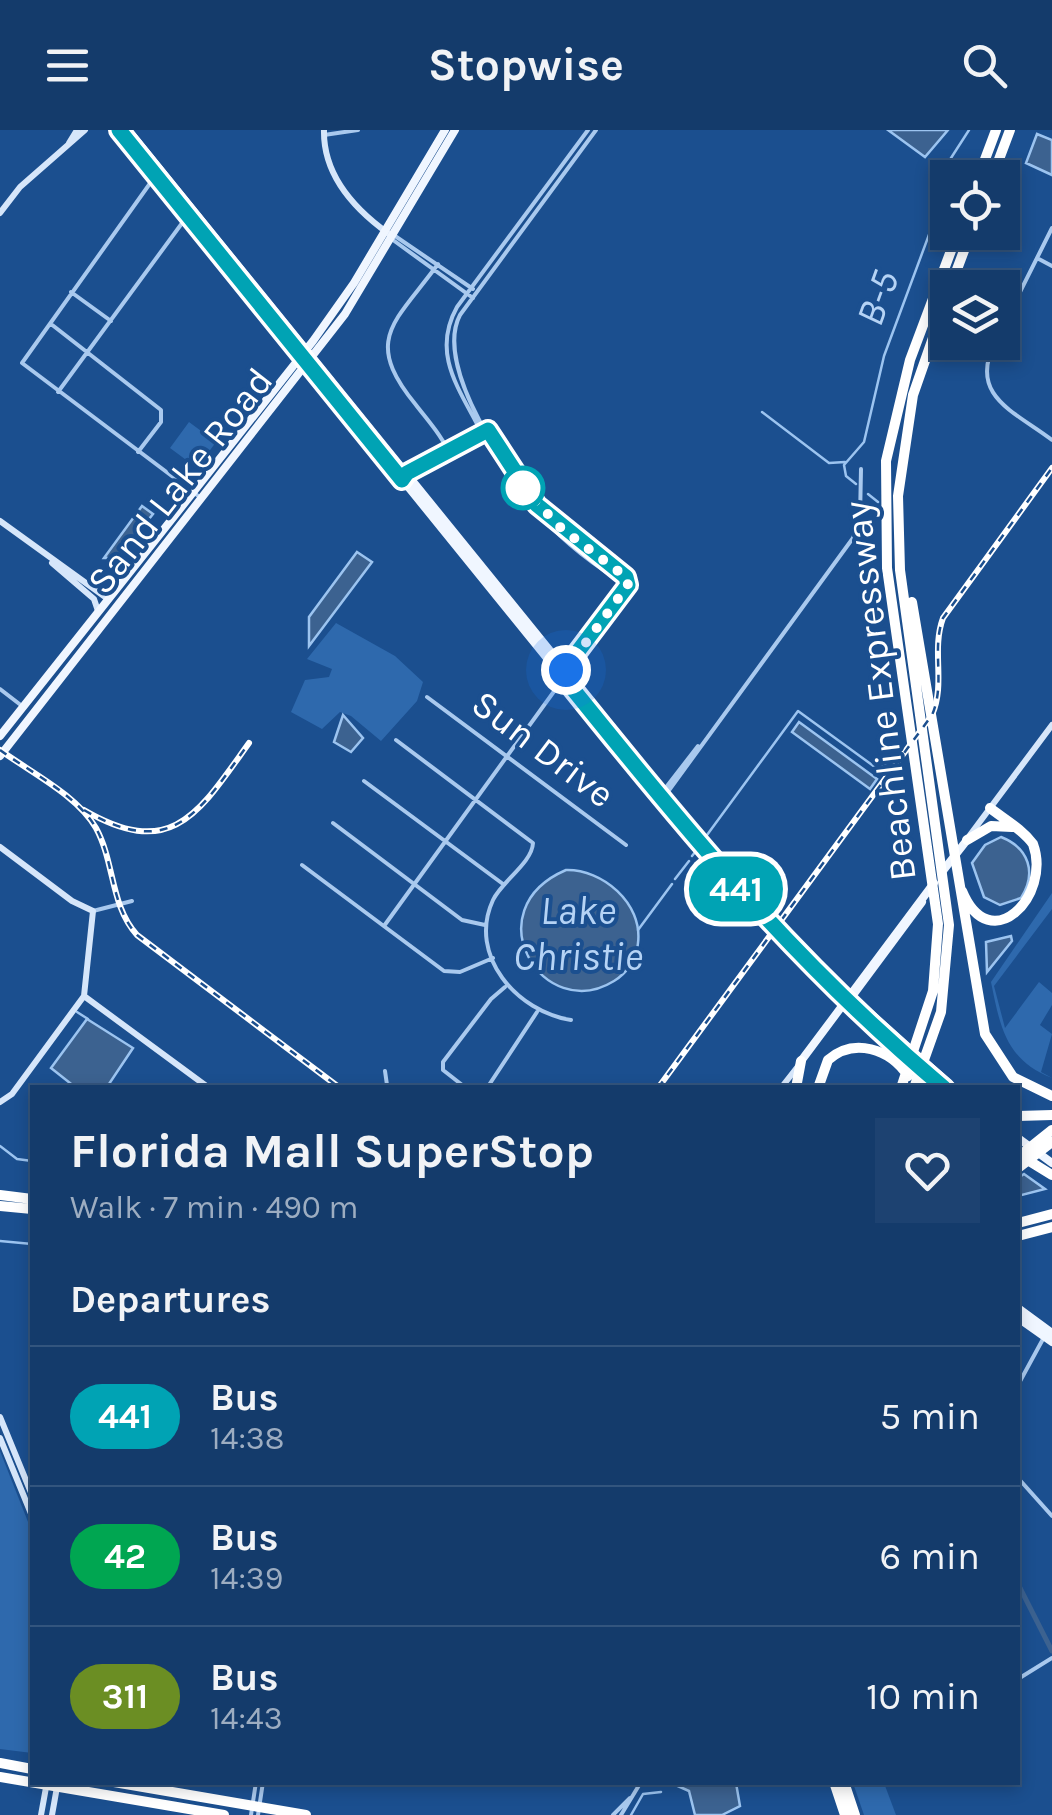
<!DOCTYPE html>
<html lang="en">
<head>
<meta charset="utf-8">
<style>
	:root { --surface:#143b6b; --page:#1d4271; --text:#f1f3f6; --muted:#9dadc1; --line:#33557e }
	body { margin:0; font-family:Karla,sans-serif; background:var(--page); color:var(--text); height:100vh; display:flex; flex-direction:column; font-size:38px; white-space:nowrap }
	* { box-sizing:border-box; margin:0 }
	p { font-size:32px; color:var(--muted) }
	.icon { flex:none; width:55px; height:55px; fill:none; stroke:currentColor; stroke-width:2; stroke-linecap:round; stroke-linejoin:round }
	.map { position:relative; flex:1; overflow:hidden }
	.panel { position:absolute; left:30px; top:955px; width:990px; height:700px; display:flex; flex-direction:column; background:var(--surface); border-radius:0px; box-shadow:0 5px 15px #0003,0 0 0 2px var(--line) }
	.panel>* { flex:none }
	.badge { padding:0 20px; border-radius:32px; font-size:35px; line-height:65px }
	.buttons { position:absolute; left:930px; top:30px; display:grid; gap:20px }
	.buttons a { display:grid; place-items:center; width:90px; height:90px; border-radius:0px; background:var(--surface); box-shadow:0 5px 15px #0003,0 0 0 2px var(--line); font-size:50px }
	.you { position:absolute; width:50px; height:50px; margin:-25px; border:8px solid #fff; border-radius:50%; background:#1a73e8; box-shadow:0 0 0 15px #1a73e833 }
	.map>.badge { position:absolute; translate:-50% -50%; box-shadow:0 0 0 5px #fff }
	h2 { padding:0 40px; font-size:38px; line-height:90px }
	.round { display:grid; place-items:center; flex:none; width:105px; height:105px; border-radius:0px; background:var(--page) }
	.head { display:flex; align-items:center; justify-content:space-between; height:170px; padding:0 40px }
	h1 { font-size:48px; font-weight:700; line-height:75px }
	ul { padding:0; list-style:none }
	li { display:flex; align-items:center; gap:30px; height:140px; padding:0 40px; border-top:2px solid var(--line) }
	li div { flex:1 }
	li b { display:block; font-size:38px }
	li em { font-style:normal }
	li .badge { min-width:110px; font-weight:700; text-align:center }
	header { display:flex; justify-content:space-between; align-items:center; height:130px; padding:0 40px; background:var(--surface); font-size:45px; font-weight:700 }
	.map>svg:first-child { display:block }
	.green { fill:#2e69ad }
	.water { fill:#3c6290; stroke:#9cc4f0; stroke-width:2.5 }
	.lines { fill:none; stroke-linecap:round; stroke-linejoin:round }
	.stream { stroke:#9cc4f0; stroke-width:2.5 }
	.canal { stroke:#3c6290; stroke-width:5 }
	.street { stroke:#a9c9ee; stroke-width:4 }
	.secondary { stroke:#d6e6fa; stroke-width:6 }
	.primary { stroke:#f0f6ff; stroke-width:8 }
	.highway { stroke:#fff; stroke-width:10 }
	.rail-casing { stroke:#fff; stroke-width:6 }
	.rail { stroke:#1b4f8f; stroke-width:2.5; stroke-dasharray:8; stroke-linecap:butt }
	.line-casing { stroke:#fff; stroke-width:22 }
	.line { stroke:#00a3b4; stroke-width:15 }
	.walk { stroke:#fff; stroke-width:10; stroke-dasharray:0 18 }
	.stop-dot { fill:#fff; stroke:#00a3b4; stroke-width:5 }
	.labels { text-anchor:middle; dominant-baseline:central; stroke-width:8; stroke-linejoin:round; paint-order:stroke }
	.street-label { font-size:38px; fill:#fff; stroke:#1b4f8f }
	.water-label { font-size:40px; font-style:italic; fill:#b5d3f5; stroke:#1b4f8f }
</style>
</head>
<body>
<header><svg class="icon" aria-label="menu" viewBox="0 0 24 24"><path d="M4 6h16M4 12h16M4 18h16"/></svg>Stopwise<svg class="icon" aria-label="search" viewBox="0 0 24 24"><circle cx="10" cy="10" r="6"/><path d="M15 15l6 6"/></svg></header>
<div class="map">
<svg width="1052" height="1685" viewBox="0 0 1052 1685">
	<rect width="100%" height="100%" fill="#1b4f8f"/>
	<!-- green -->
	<path class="green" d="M189,292L216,312L197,338L170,318Z
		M336,493L395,526L423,552L417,571L381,611L351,586L340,582L322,599L291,582L305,550L329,547L332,539L307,529Z
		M1052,763V779L994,856L1005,898L1039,852L1052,863V875L1040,895L1052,904L1041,942L1052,948C1006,930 1000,897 991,852Z
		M0,1321L32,1402V1623L0,1619Z
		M853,1653H884L896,1685H864Z"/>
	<!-- water -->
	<path class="water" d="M888,0H948L925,27Z
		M1037,4L1052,10V45L1026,33Z
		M142,376L153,384L118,428H104Z
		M357,422L372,432L309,516V487Z
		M343,585L363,608L351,622L334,612Z
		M799,592L877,649L870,659L792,602Z
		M1001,707C1029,718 1037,743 1021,768L1000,775L984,767L972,733L985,715Z
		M566,740C602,739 643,773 638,813C637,829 627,843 614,851C543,895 473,780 566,740Z
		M1011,806L1012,811L987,842L986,812Z
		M87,889L133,918L107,957H75L51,938Z
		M1024,1044L1045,1059L1018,1066V1048Z
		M671,1653H736L740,1676L722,1685H695L689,1661Z"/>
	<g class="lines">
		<!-- stream -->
		<path class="stream" d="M762,282L829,333L845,332
			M856,354L846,346L844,335L864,312L884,226L940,75L942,42L969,0
			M868,364L878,372
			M707,705L798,581L879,640L887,632
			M692,726L696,721
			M675,749L689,731
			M638,800L672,754
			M77,882L88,889
			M0,1016L17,1029L32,1031
			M0,1111L32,1114
			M631,1685L643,1664L661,1662"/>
		<!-- canal -->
		<path class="canal" d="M1018,1454L1052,1521"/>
		<!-- street -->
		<path class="street" d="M588,0L457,177C433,220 455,253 476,292C514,362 558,416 628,455
			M596,0L460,185C433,236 509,347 546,384C570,408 599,427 626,447L628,455
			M324,5L358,0
			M156,45L22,233L201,368
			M395,106L473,159
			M393,110L473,168
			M1037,128L1052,136
			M438,134C395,193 362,209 416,275C429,292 443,307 451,327
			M71,162L111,191
			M51,194L161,280V292L138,322
			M1002,198L1052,98
			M995,212C968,266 1014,281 1052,310
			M58,262L188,85
			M409,342L484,302
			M411,347L486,308
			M564,534L622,452
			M566,540L628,455
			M0,559L22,576
			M427,567L626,715
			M396,610L533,713C532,733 502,751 493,770C467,826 518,882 571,890
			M364,651L503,754
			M664,660L698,616
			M667,663L853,408L860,389L861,339
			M333,693L462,790L485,795
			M302,735L444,841L460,842L493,828
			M93,781L132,771
			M384,796L563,549
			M385,941L387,955
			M466,958L443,940V932L491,869L505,857
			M487,958L537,882
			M1018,1255L1043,1209
			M1018,1348L1052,1386
			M1018,1549L1052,1528
			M251,1685L256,1652
			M258,1685L263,1652
			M613,1685L630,1668
			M621,1685L641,1652"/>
		<!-- secondary -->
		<path class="secondary" d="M324,0C323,45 354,79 389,104
			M69,13L77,0
			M0,83L20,57L85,0
			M0,391L108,469
			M52,433L94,469L98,481
			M970,705L1052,595
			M0,717L72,771L93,781L84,866L12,964L0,972
			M84,866L209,958
			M383,958H411
			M781,958L799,935
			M0,1287L32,1365
			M0,1308L32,1386
			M41,1685L47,1652
			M52,1685L57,1657"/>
		<!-- primary -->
		<path class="primary" d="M119,0L704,722L774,800L864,889
			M128,0L718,728L832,849L954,958
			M0,606L313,211L354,153L445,0
			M0,626L345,184L455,0
			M942,742L967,710
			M850,869L922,772
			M890,912L944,958
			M801,931L934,753
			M1018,1008L1052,1033
			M1018,1178L1052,1203
			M1018,1188L1052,1212"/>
		<!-- highway -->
		<path class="highway" d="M978,48L996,0
			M992,48L1010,0
			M950,158L971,102
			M912,472L985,904L1013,947L1052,966
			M967,710L991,696L1012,697
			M962,761C990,829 1052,766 1033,714C1022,699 1004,689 990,678
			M863,888L899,928
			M796,958L801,931
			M818,958L828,930C854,907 890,919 908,946
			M901,958L933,861L938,794L887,438L886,331L910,230L958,102
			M914,958L941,882L949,795L900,440L898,366L913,265L948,165
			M1018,986L1052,985
			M1018,1027L1052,1000
			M1026,1029L1052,1045
			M1018,1038L1052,1012
			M0,1065L32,1069
			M0,1076L32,1079
			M1018,1093L1052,1084
			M1018,1106L1052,1097
			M0,1633L32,1639
			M0,1647L224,1685
			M114,1652L306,1685
			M834,1652L845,1685
			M844,1652L855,1685"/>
		<defs>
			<path id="rail" d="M0,620C30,642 77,665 96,698C115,733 110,775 137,805L340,958
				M84,680C173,732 200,681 249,613
				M658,958L932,585C946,553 931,521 943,488L1052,338"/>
		</defs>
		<!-- rail casing -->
		<use href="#rail" class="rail-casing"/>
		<!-- rail -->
		<use href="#rail" class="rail"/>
	</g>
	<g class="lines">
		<defs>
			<path id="line" d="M119,0L402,350L407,343L488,300L537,375L626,447L628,455L573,528L564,548C685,699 794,832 944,958"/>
		</defs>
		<!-- line casing -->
		<use href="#line" class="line-casing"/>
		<!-- line -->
		<use href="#line" class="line"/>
		<!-- walk -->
		<path class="walk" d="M523,358L562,399L626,447L628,455L566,540"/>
	</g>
	<!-- markers -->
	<circle class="stop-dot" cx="523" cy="358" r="20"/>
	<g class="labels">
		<!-- street labels -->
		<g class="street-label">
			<text transform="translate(180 351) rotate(-52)">Sand Lake Road</text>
			<text transform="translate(880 561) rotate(-97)">Beachline Expressway</text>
			<text transform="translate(543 619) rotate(37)">Sun Drive</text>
		</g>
		<!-- water labels -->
		<g class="water-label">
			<text transform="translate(877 168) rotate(-70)">B-5</text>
			<text x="578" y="780">Lake<tspan x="578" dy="46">Christie</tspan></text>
		</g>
	</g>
</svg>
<div class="buttons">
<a><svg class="icon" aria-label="locate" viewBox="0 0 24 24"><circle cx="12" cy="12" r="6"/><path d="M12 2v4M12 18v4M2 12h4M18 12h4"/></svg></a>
<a><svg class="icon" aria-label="layers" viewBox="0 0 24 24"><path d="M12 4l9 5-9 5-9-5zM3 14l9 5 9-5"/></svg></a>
</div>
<div class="you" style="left:566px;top:540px"></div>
<b class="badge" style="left:736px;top:759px;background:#00a3b4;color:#fff">441</b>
<section class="panel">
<div class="head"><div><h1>Florida Mall SuperStop</h1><p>Walk · 7 min · 490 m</p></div><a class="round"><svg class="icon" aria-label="heart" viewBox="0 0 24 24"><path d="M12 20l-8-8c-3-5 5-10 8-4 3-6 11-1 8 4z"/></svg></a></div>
<h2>Departures</h2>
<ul>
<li><span class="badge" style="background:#00a3b4;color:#fff">441</span><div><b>Bus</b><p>14:38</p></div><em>5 min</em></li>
<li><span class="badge" style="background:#00a651;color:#fff">42</span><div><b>Bus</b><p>14:39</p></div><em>6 min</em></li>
<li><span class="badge" style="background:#6b8e23;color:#fff">311</span><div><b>Bus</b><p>14:43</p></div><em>10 min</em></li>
</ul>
</section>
</div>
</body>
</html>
